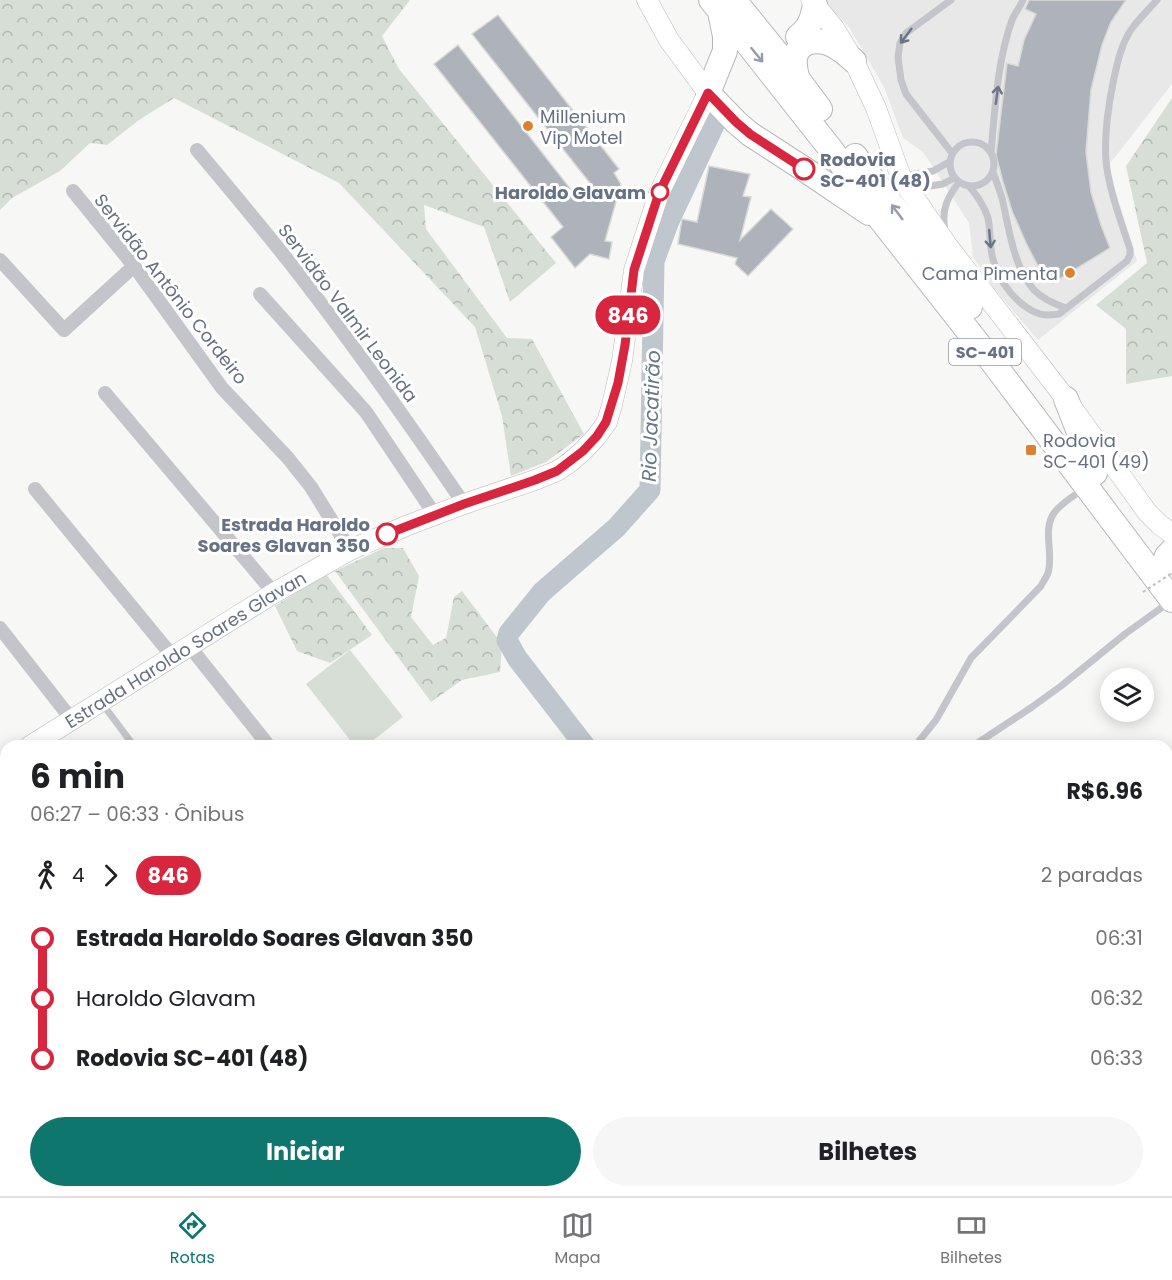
<!DOCTYPE html>
<html lang="pt">
<head>
<meta charset="utf-8">
<style>
	:root { --surface:#fff; --page:#f6f6f6; --text:#202124; --muted:#757577; --line:#e0e0e0; --accent:#0f766e }
	body { margin:0; font-family:Poppins,sans-serif; background:var(--page); color:var(--text); height:100vh; display:flex; flex-direction:column; font-size:22px; white-space:nowrap }
	* { box-sizing:border-box; margin:0 }
	p { font-size:20px; color:var(--muted) }
	.icon { flex:none; width:33px; height:33px; fill:none; stroke:currentColor; stroke-width:2; stroke-linecap:round; stroke-linejoin:round }
	.map { position:relative; flex:1; overflow:hidden }
	.panel { position:absolute; left:0px; top:740px; width:1173px; height:458px; display:flex; flex-direction:column; background:var(--surface); border-radius:18px 18px 0 0; box-shadow:0 3px 15px #0003 }
	.panel>* { flex:none }
	.badge { padding:0 12px; border-radius:20px; font-size:21px; line-height:39px }
	.buttons { position:absolute; left:1100px; top:668px; display:grid; gap:12px }
	.buttons a { display:grid; place-items:center; width:54px; height:54px; border-radius:50%; background:var(--surface); box-shadow:0 3px 15px #0003; font-size:30px }
	.map>.badge { position:absolute; translate:-50% -50%; box-shadow:0 0 0 3px #fff }
	.legs { display:flex; align-items:center; gap:9px; height:66px; padding:0 30px; font-size:20px }
	.legs p { margin-inline-start:auto }
	.summary { display:flex; align-items:center; justify-content:space-between; height:102px; padding:0 30px }
	h1 { font-size:33px; font-weight:700; line-height:45px }
	.button { display:flex; gap:12px; margin-top:auto; padding:12px 30px }
	.button a { flex:1; height:69px; border-radius:36px; background:var(--accent); color:#fff; font-size:24px; font-weight:700; line-height:69px; text-align:center }
	.button a+a { background:var(--page); color:var(--text) }
	ul { padding:0 30px; list-style:none }
	li { display:flex; align-items:center; gap:21px; height:60px; font-size:22px }
	li i { display:grid; place-items:center; width:9px; height:100%; margin:0 8px; background:currentColor }
	li i::after { content:''; width:15px; height:15px; margin:-8px; border:4px solid; border-radius:50%; background:var(--surface) }
	li p { margin-inline-start:auto }
	li:first-child i { background:linear-gradient(#0000 50%,currentColor 0) }
	li:last-child i { background:linear-gradient(currentColor 50%,#0000 0) }
	.tabs { display:flex; justify-content:space-around; align-items:center; height:84px; border-top:2px solid var(--line); background:var(--surface); font-size:16px; color:var(--muted) }
	.tabs a { display:grid; justify-items:center; gap:3px }
	.tabs .selected { color:var(--accent) }
	.map>svg:first-child { display:block }
	.built { fill:#e8e8e8 }
	.forest { fill:url(#forest-crowns) }
	.wetland { fill:url(#wetland-marsh) }
	.garden { fill:#d7ded6 }
	.lines { fill:none; stroke-linecap:round; stroke-linejoin:round }
	.river { stroke:#bfc6ce; stroke-width:21 }
	.building { fill:#aeb2ba; stroke:#d9d9d7; stroke-width:1.5 }
	.secondary-casing { stroke:#b8bac0; stroke-width:21 }
	.highway-casing { stroke:#b6b8bc; stroke-width:26 }
	.lane { stroke:#c3c5ca; stroke-width:7 }
	.street { stroke:#c3c5ca; stroke-width:14 }
	.secondary { stroke:#fff; stroke-width:20 }
	.highway { stroke:#fff; stroke-width:24 }
	.path-bridge { stroke:#bdbec1; stroke-width:2; stroke-dasharray:3 3; stroke-linecap:butt }
	.oneway { stroke:#6c7588 }
	.oneway2 { stroke:#959caa }
	.line-1-casing { stroke:#fff; stroke-width:14 }
	.line-1 { stroke:#d7263d; stroke-width:9 }
	.poi-dot { fill:#de812e; stroke:#fff; stroke-width:2 }
	.stop-1-dot { fill:#fff; stroke:#d7263d; stroke-width:3 }
	.labels { text-anchor:middle; dominant-baseline:central; stroke-width:6; stroke-linejoin:round; paint-order:stroke }
	.shield { fill:#fff; stroke:#959caa; stroke-width:1.5 }
	.shield-label { font-size:16px; font-weight:bold; fill:#677185 }
	.poi-label { font-size:18px; fill:#677185; stroke:#fff; text-anchor:start }
	.stop-label { font-size:18px; font-weight:bold; fill:#677185; stroke:#fff; text-anchor:end }
	.street-label { font-size:18px; fill:#677185; stroke:#fff }
	.water-label { font-size:20px; font-style:italic; fill:#697888; stroke:#fff }
</style>
</head>
<body>
<div class="map">
<svg width="1172" height="1196" viewBox="0 0 1172 1196">
	<defs>
		<pattern id="forest-crowns" width="20" height="18" patternUnits="userSpaceOnUse" patternTransform="scale(1.5)"><rect width="20" height="18" fill="#d7ded6"/><path d="M2 6a3 3 0 1 1 6 0M12 15a3 3 0 1 1 6 0" fill="none" stroke="#b2b8b3"/></pattern>
		<pattern id="wetland-marsh" width="20" height="14" patternUnits="userSpaceOnUse" patternTransform="scale(1.5)"><rect width="20" height="14" fill="#d7ded6"/><path d="M1 5h8M5 5V1M11 12h8M15 12V8" fill="none" stroke="#b2b8b3"/></pattern>
	</defs>
	<rect width="100%" height="100%" fill="#f7f8f5"/>
	<!-- built -->
	<path class="built" d="M823,0H1172V84L1108,166L1137,261L1038,340L995,290L973,257L969,223L923,152L903,138L884,87L849,27Z"/>
	<!-- forest -->
	<path class="forest" d="M0,0H410L382,36L399,69L556,263L510,302L484,227L424,205L426,229L507,338L532,339L584,434L546,462L511,476L502,416L475,327L339,183L174,98L139,120L107,145L90,143L60,171L12,198L0,210Z
		M1172,98V376L1126,384V329L1096,305L1147,263L1126,166Z
		M384,548H403L419,576L411,617L433,645L446,638L454,597L462,591L502,644L500,672L462,680L431,702L335,571Z
		M326,574L372,635L330,663L297,651L275,606Z"/>
	<!-- wetland -->
	<path class="wetland" d="M1167,1164L1172,1170V1196H1011L1016,1191H1167Z
		M321,1191H448L452,1196H316Z"/>
	<!-- garden -->
	<path class="garden" d="M350,650L403,717L367,745H354L306,684Z"/>
	<g class="lines">
		<!-- river -->
		<path class="river" d="M585,746L517,658L507,640L509,633L542,592L616,528L650,490L654,261L669,221L715,123
			M669,1196L673,1191"/>
	</g>
	<!-- building -->
	<path class="building" d="M1029,0H1126L1111,22L1102,45L1091,90L1086,152L1091,192L1101,225L1110,248L1053,283L1039,268L1026,243L1012,211L1003,182L996,155L1007,63L1018,66L1024,40L1036,14L1025,9Z
		M498,15L619,169L614,173L621,184L605,241L612,242L609,259L590,254L575,268L551,237L563,227L434,64L458,45L579,200L593,187L472,34Z
		M709,166L750,174L743,196L751,197L740,240L771,209L793,229L748,276L735,264L737,258L678,244L682,219L697,222Z"/>
	<g class="lines">
		<defs>
			<g id="secondary">
				<path d="M811,0L834,28L854,61L876,108L901,177L909,190L947,245L1066,399L1147,512L1159,524L1172,534"/>
				<path id="s1" d="M30,746L274,593L350,550L406,526L464,504L535,480L557,471L569,463L583,451L597,436L607,422L612,405L622,361L634,270L659,193L708,93L669,40L647,0"/>
				<path d="M0,768L6,763"/>
			</g>
			<path id="highway" d="M711,0L747,43L833,152L881,220L991,360L1172,600
				M734,0L797,78L820,109
				M720,12L725,36V51L708,93L736,122L750,134L804,169L869,213
				M798,37C810,27 812,20 815,5
				M797,78C796,72 794,64 795,58C799,36 825,39 839,49C845,52 849,57 854,61
				M855,156L970,307
				M1066,399L1095,473
				M1164,564L1167,556L1172,551"/>
		</defs>
		<!-- secondary casing -->
		<use href="#secondary" class="secondary-casing"/>
		<!-- highway casing -->
		<use href="#highway" class="highway-casing"/>
		<!-- lane -->
		<path class="lane" d="M951,0L906,33L900,43L898,57L901,80L906,94L952,153
			M950 164a22 22 0 1 1 44 0a22 22 0 1 1-44 0Z
			M991,153C995,109 997,62 1012,20C1015,13 1020,7 1023,0
			M993,172C996,180 999,189 1002,198C1009,228 1013,266 1034,290C1043,299 1054,304 1066,308
			M903,176L933,171L949,162
			M969,186C977,196 984,205 988,218C991,231 989,246 993,259C998,281 1018,307 1040,314C1046,316 1052,315 1059,314L1127,261L1130,255V249C1121,221 1109,191 1106,161C1104,135 1108,108 1113,83C1117,64 1121,43 1133,27C1140,18 1149,9 1157,0
			M911,189L943,184L954,178
			M945,231C941,210 947,198 959,182
			M101,702L134,746
			M915,746L936,720L971,658L1041,586C1043,582 1046,578 1048,573C1054,554 1042,530 1054,513C1059,505 1075,495 1083,489
			M973,746L1032,707L1061,686L1125,634L1168,603
			M0,814L6,820
			M135,1191L139,1196
			M0,1194L6,1186"/>
		<!-- street -->
		<path class="street" d="M197,150C228,187 260,225 290,263C351,341 408,422 464,504
			M73,191L134,266L222,388L288,458L311,487L350,550
			M0,260L64,330L134,266
			M260,294L366,412L435,515
			M105,393L274,593
			M35,489L173,657
			M0,628L72,720
			M190,647L269,746
			M1167,873L1172,867
			M1167,1010L1171,1014
			M453,1191L457,1196
			M622,1191L626,1196
			M784,1191L787,1196
			M982,1191L986,1196
			M690,1196L695,1191
			M868,1196L873,1191"/>
		<!-- secondary -->
		<use href="#secondary" class="secondary"/>
		<!-- highway -->
		<use href="#highway" class="highway"/>
		<!-- path-bridge -->
		<path class="path-bridge" d="M1143,592L1172,573"/>
	</g>
	<!-- one-way arrows -->
	<defs><path id="oneway-shaft" d="M-6 0H5M1.5-3L5.5 0L1.5 3" fill="none" stroke-width="1.6" stroke-linecap="round" stroke-linejoin="round" transform="scale(1.5)"/></defs>
	<g class="oneway">
		<use href="#oneway-shaft" transform="translate(906 36) rotate(127)"/>
		<use href="#oneway-shaft" transform="translate(997 95) rotate(-82)"/>
		<use href="#oneway-shaft" transform="translate(990 239) rotate(85)"/>
	</g>
	<g class="oneway2">
		<use href="#oneway-shaft" transform="translate(757 55) rotate(51)"/>
		<use href="#oneway-shaft" transform="translate(897 212) rotate(-127)"/>
	</g>
	<g class="lines">
		<defs>
			<path id="line-1" d="M387,534L464,504L535,480L557,471L583,451L597,436L606,422L618,383L625,345L634,270L659,193L708,93L736,122L750,134L804,169"/>
		</defs>
		<!-- line-1 casing -->
		<use href="#line-1" class="line-1-casing"/>
		<!-- line-1 -->
		<use href="#line-1" class="line-1"/>
	</g>
	<!-- markers -->
	<g class="poi-dot">
		<circle cx="528" cy="126" r="6"/>
		<circle cx="1070" cy="273" r="6"/>
		<rect x="1025" y="444" width="12" height="12" rx="3"/>
	</g>
	<g class="stop-1-dot">
		<circle cx="804" cy="169" r="10"/>
		<circle cx="660" cy="192" r="8"/>
		<circle cx="387" cy="534" r="10"/>
	</g>
	<g class="labels">
		<!-- shield labels -->
		<rect class="shield" x="949" y="339" width="72" height="26" rx="4.5"/>
		<g class="shield-label">
			<text x="985" y="352">SC-401</text>
		</g>
		<!-- poi labels -->
		<g class="poi-label">
			<text x="540" y="116">Millenium<tspan x="540" dy="21">Vip Motel</tspan></text>
			<text x="1058" y="273" text-anchor="end">Cama Pimenta</text>
			<text x="1043" y="440">Rodovia<tspan x="1043" dy="21">SC-401 (49)</tspan></text>
		</g>
		<!-- stop labels -->
		<g class="stop-label">
			<text x="820" y="159" text-anchor="start">Rodovia<tspan x="820" dy="21">SC-401 (48)</tspan></text>
			<text x="646" y="192">Haroldo Glavam</text>
			<text x="370" y="524">Estrada Haroldo<tspan x="370" dy="21">Soares Glavan 350</tspan></text>
		</g>
		<!-- street labels -->
		<g class="street-label">
			<text transform="translate(171 289) rotate(52)">Servidão Antônio Cordeiro</text>
			<text transform="translate(348 313) rotate(53)">Servidão Valmir Leonida</text>
			<text stroke="none"><textPath href="#s1" startOffset="183">Estrada Haroldo Soares Glavan</textPath></text>
		</g>
		<!-- water labels -->
		<g class="water-label">
			<text transform="translate(651 416) rotate(-88)">Rio Jacatirão</text>
		</g>
	</g>
</svg>
<div class="buttons">
<a><svg class="icon" aria-label="layers" viewBox="0 0 24 24"><path d="M12 4l9 5-9 5-9-5zM3 14l9 5 9-5"/></svg></a>
</div>
<b class="badge" style="left:628px;top:315px;background:#d7263d;color:#fff">846</b>
<section class="panel">
<div class="summary"><div><h1>6 min</h1><p>06:27 – 06:33 · Ônibus</p></div><b>R$6.96</b></div>
<div class="legs"><svg class="icon" aria-label="walk" viewBox="0 0 24 24"><circle cx="13" cy="4" r="2"/><path d="M13 8l-2 6 4 7M11 14l-3 7M7 12l3-4h3l4 4"/></svg>4<svg class="icon" aria-label="forward" viewBox="0 0 24 24"><path d="M9 5l7 7-7 7"/></svg><b class="badge" style="background:#d7263d;color:#fff">846</b><p>2 paradas</p></div>
<ul>
<li><i style="color:#d7263d"></i><b>Estrada Haroldo Soares Glavan 350</b><p>06:31</p></li>
<li><i style="color:#d7263d"></i><span>Haroldo Glavam</span><p>06:32</p></li>
<li><i style="color:#d7263d"></i><b>Rodovia SC-401 (48)</b><p>06:33</p></li>
</ul>
<div class="button"><a>Iniciar</a><a>Bilhetes</a></div>
</section>
</div>
<nav class="tabs">
<a class="selected"><svg class="icon" aria-label="directions" viewBox="0 0 24 24"><path d="M12 3l9 9-9 9-9-9zM9 14v-3h6M13 9l2 2-2 2"/></svg>Rotas</a>
<a><svg class="icon" aria-label="map" viewBox="0 0 24 24"><path d="M3 6l6-2 6 2 6-2v14l-6 2-6-2-6 2zM9 4v14M15 6v14"/></svg>Mapa</a>
<a><svg class="icon" aria-label="tickets" viewBox="0 0 24 24"><path d="M3 7h18v10H3zM15 7v10"/></svg>Bilhetes</a>
</nav>
</body>
</html>
